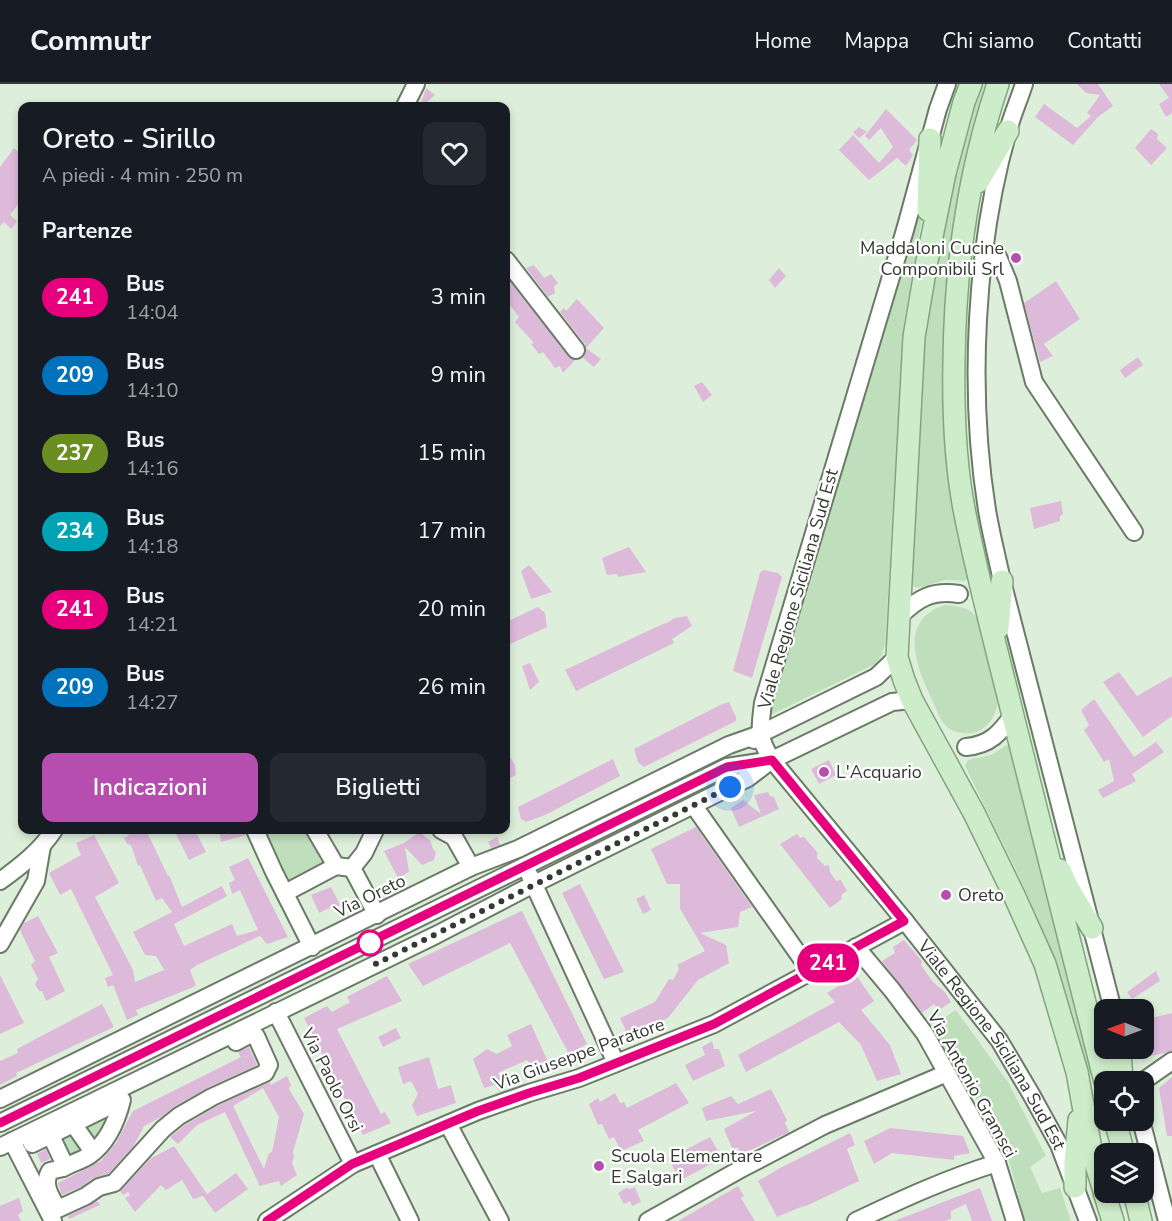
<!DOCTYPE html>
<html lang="it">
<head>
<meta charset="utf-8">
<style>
	:root { --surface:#171b24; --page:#242831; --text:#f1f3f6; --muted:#9ea1a6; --line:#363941; --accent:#b64eb0 }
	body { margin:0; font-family:"Nunito Sans",sans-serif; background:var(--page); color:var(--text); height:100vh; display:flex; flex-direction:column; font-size:22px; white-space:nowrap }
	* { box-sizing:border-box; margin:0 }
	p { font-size:20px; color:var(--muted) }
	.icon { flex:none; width:33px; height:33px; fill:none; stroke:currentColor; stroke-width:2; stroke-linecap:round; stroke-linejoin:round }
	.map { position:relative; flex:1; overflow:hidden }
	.panel { position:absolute; left:18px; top:18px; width:492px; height:732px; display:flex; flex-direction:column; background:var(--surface); border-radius:12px; box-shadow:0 3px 9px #0003 }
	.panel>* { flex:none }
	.badge { padding:0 12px; border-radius:20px; font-size:21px; line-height:39px }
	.needle { width:39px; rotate:271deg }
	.tools { position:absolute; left:1094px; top:915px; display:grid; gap:12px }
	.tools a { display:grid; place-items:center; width:60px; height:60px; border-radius:12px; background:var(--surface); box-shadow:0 3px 9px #0003; font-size:30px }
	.you { position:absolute; width:30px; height:30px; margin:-15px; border:4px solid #fff; border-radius:50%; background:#1a73e8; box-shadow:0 0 0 9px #1a73e833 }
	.map>.badge { position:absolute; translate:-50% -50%; box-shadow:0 0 0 3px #fff }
	h2 { padding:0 24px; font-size:22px; line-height:54px }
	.round { display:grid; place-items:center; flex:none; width:63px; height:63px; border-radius:12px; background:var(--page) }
	.summary { display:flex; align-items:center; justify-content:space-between; height:102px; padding:0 24px }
	h1 { font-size:28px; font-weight:600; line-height:45px }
	.cta { display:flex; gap:12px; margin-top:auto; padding:12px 24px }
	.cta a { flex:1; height:69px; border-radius:12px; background:var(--accent); color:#fff; font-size:24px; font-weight:600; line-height:69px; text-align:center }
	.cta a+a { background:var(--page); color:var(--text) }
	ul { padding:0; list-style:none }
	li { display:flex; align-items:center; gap:18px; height:78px; padding:0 24px }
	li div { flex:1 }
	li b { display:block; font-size:22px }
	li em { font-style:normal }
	li .badge { min-width:66px; font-weight:700; text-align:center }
	header { display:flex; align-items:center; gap:36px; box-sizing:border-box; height:84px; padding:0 30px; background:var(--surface); border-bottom:2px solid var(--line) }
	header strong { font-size:28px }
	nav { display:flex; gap:33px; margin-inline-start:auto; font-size:21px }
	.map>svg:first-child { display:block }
	.green { fill:#bfdebb }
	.building { fill:#debada; fill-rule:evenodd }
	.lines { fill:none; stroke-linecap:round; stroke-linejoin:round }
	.minor-casing { stroke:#6b7b68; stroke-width:20 }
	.major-casing { stroke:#82a57d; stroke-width:24 }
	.minor { stroke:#fff; stroke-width:16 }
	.major { stroke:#cdecc9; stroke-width:21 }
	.line-casing { stroke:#fff; stroke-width:14 }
	.line { stroke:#e6007e; stroke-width:9 }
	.walk { stroke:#333a32; stroke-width:6; stroke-dasharray:0 10.8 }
	.poi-dot { fill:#b64eb0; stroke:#fff; stroke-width:2 }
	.stop-dot { fill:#fff; stroke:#e6007e; stroke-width:3 }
	.labels { text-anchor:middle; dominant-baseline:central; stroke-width:4.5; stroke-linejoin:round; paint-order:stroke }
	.poi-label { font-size:18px; fill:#333a32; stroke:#fff; text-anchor:start }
	.street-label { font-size:18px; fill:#333a32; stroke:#fff }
</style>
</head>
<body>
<header>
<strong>Commutr</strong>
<nav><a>Home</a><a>Mappa</a><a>Chi siamo</a><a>Contatti</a></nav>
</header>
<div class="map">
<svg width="1172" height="1137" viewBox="0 0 1172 1137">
	<rect width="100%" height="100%" fill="#ddefda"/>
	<!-- green -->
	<path class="green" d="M978,0H991L952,177L943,247V312L946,366L969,494L964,497C959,497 954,496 949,496C937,496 925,505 914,503L912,498L920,314L926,249L950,114L963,54Z
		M919,123L924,124L904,239L885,561L881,572L875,580L771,631L768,624Z
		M945,521C958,522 971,523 977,535L998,611C998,632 986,652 963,649C957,648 951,647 946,642C939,635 936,623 931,614C916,581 898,536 945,521Z
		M1007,661L1011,662L1094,977L1089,995C1076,948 1065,902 1047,858C1024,797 993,740 965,682L968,676L991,671Z
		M278,746H304L323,780L290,797L266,751Z
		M956,926L1008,998L1046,1072L1030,1083L1042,1109L1060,1104L1071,1137H1025L1009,1077L989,1034L953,981L930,943Z
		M111,1031L95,1059L83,1044Z
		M70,1051L81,1068L66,1077L56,1058Z"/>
	<!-- building -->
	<path class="building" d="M1077,0H1098L1113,22L1098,33L1073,61L1035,33L1044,20L1077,44L1091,32L1087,29L1100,11L1086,9Z
		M1159,0H1172V29L1166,33L1159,20L1169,14Z
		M426,4L435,11L423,22H420Z
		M886,25L917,56L909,66L913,71L906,82L897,74L869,96L839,66L853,51L879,79L893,63L881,44L869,56L865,52Z
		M859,43L867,48L859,54L853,48Z
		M1151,45L1158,50L1157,55L1167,64L1151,81L1135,64Z
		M14,64L22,71V115L10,131L17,137L11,145L4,138L0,142V83Z
		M534,181L544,194L551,190L558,199L554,203L555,209L548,213L526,184Z
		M779,184L786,192L775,204L769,196Z
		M506,192L568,272L575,276L563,289L560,282L555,284L543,268L539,270L531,260L534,259L515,238L519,233L506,216Z
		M1056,197L1080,235L1044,260L1053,272L1040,278L1024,219Z
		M577,215L604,244L586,264L601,275L594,283L583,274L585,270L586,265L585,260L560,228L564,224L566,227Z
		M1138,273L1143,281L1125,294L1120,286Z
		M702,298L712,311L703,318L694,302Z
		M1061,417L1063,430L1060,432V437L1034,445L1030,424Z
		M629,463L646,488L618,493L617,490L607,491L602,474Z
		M529,481L552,508L531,515L521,487Z
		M763,486L778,489L782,493L752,594L733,587L760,489Z
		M538,523L545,529L547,543L506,562V538Z
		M687,532L692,542L672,555L674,559L576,607L565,586L665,539V540L675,534Z
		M530,579L539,598L530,606L522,582Z
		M1119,588L1137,612L1172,592V632L1143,653L1103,598Z
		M1094,615L1134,673L1156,658L1164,668L1132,690L1136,697L1103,714L1098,706L1114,697L1109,675L1104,678L1084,646L1089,641L1081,626Z
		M729,618L736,633V637L644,683L638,678L634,665L720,621Z
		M506,666L515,681L516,691L506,696Z
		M613,675L620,692L545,731L526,738L521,735L518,723Z
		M829,676L836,691L819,700L811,685Z
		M768,708L770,712L774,713L779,725L739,743L731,724L743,716L761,730L754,711Z
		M696,743L752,823L740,828L738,843L700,849L726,861L729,879L698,896L668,934L628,951L620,934L655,918L669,895L673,896L679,885L677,881L705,867L680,825V800H667L651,765Z
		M127,746H146L168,792L169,791L182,823L222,802L227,812L174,840L184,862L232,840L237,852L258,846L240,806L232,810L229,799L235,796L229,783L248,774L288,853L267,860L260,852L197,881L190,886L196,902L136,926L138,931L127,936L113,901L108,903L105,894L113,891L71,805L60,811L49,789L81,771L76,759L94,751L119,799L95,813L133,886L135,898L164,886L156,872L145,871L133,848L172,828L162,814L156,817L140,781L138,782L131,761L127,760L124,754L129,751Z
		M174,746H195L206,768L189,776Z
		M219,746H245L246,751L221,758Z
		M421,747L424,752L430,756L433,765L436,768L434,776L422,781L405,763L409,788L398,794L384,767L404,759Z
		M797,750L800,754L804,753L817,768V774L825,782L829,781L830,788L836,797L841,796L847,807L842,810L841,816L830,824L780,760Z
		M497,753L500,761L491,764L488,758Z
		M580,800L624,888L604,895L562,809Z
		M331,803L340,821L334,824L331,823L319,829L311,811Z
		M644,811L651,826L643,830L636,815Z
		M522,827L587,960L569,970L510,859L423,902L408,880Z
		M38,832L58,869L49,873L65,907L46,917L42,907H39L35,900L38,895L31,881L35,877L20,846L24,839Z
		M904,856L922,877L921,881L933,898L945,908L951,918L939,926L934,920L922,929L886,883L882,877L895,869L893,863Z
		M1156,887L1160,897L1132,915L1127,908Z
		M0,891L24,939L0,950Z
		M856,891L874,917L861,926L890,961L901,990L877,997L861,961L839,938L746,988L738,971L835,918L827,909Z
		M387,892L402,917L337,945L381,1030L385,1028L391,1039L363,1051L304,934L327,922L332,928L350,918L347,913Z
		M102,920L114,943L16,989L17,992L0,1001V977L18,969L17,965Z
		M1172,929V967L1147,973L1143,952V936Z
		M531,940L548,978L534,985L527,976L498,989L506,1006L501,1008L494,1001L484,1004L473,975L487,965L497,970L512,962L507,951Z
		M396,944L401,954L383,963L378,953Z
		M712,957L714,965H719L725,982L693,997L685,981L705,971L702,963Z
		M249,963L257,981L207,1004L174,1023L163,1032L144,1042L133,1063L108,1090L93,1094L81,1103L62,1111L58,1099L101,1077L116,1059L133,1027L241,973L238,968Z
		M429,973L438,1005L451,1001L456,1019L417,1032L412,1021L418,1010L411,997L403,1000L398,983Z
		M287,992L291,1001L289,1005L304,1030L293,1068L294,1073L292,1079L297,1091L281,1102L279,1097L259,1102V1100L225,1028L197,1041L178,1060L170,1053L185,1041L217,1022L270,998L271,1001ZM263,1004L279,1033L272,1068L269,1069L264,1085L233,1022Z
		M1172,993V1052H1167L1159,1004Z
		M676,999L689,1019L638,1046L644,1057L621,1067L614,1053L609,1055L602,1040L598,1041L589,1020L598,1014L600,1018L615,1009L620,1019L624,1018L627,1024Z
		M771,1005L787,1036L785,1039L789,1048L740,1071L738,1063L733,1066L724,1045L756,1027L706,1037L702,1024L731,1012L738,1020Z
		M890,1044L963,1052L970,1069L954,1072V1076L892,1069L874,1080L864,1057Z
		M850,1049L855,1061L847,1065L859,1097L806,1122L801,1123L777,1133L758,1097L780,1084Z
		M710,1053L722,1074L681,1096L668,1075Z
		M174,1062L207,1110L236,1089L248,1105L215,1129L203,1112L193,1115L182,1096L166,1106L161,1101L135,1128L125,1114L130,1111L128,1108L123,1111L120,1107L150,1075Z
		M46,1065L50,1075L41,1079L37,1070Z
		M738,1102L744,1112L741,1114L755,1137H678Z
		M635,1103L641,1118L632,1122L630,1117L624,1120L618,1109L626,1104L630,1105Z
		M980,1104L992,1137H972L966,1120L951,1127V1135L945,1137H894Z
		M19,1114L23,1127L18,1131L21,1137H0V1122Z
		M97,1117L100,1121L69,1135L68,1132Z"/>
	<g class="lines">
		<defs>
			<g id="minor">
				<path id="s1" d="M947,0L938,25L905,146L763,619C760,645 757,653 772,676L905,837L999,956L1031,1010L1059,1061L1088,1137"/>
				<path d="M1024,0C1019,16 1012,31 1008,47C975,163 968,307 987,426C991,450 997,473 1002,497L1113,926"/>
				<path d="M405,22L416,0"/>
				<path d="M984,171L998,173L1008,197L1034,298L1134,448"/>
				<path d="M506,176L576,266"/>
				<path d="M899,533C918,514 932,506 959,510"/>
				<path d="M754,656L760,650L876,593L897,573"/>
				<path d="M966,663C990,661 1000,649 1013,631"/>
				<path d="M694,722L811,888"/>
				<path d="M255,746L274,788L312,863"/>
				<path d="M315,746L336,782L352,784"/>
				<path d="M375,746L364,769L352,784L377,831"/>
				<path d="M441,746L454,753L471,783"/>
				<path d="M530,792L616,979"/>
				<path d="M0,797C21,782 40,767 54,746"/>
				<path d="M285,809L336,782"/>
				<path d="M0,860L36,797L42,762"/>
				<path d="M856,863L892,906L925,950L997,1079L1015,1137"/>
				<path d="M276,928L353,1080"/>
				<path d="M1142,998L1172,977"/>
				<path d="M0,1015L471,783L518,765L729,661L760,650"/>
				<path d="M1141,1036L1167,1137"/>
				<path d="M0,1039L727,683L772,676L892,618L912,616"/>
				<path d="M448,1040L500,1137"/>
				<path d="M74,1041L93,1068"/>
				<path d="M48,1052L52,1054L62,1075L63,1084L50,1087C42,1100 51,1113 58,1125L86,1112L99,1103L114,1099L163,1045L179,1032L212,1013L265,989L269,981L256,952L251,950L236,958"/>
				<path d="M12,1057L53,1137"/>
				<path d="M32,1060L114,1020"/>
				<path d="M0,1063L436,851L534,800L748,694L769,678"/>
				<path d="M377,1070L410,1137"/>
				<path d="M63,1084C72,1079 83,1076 90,1071C108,1058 117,1036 122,1016"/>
				<path d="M267,1137L353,1080L478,1027L529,1009L579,994L714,940L905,837"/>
				<path d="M648,1137L739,1086L825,1041L947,989"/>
				<path d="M856,1137C902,1115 948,1094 997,1079"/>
			</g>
			<path id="major" d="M971,0L964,18L945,89L926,182L914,253L897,573L904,596L912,616L974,729L1014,811L1045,880L1077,988L1091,1065L1104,1107
				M998,0C968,89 955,184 954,277C953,328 955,380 965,430C979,501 998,570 1015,640C1044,759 1075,878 1105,998
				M978,98L1008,47
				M928,126L930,55
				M998,544L1002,497
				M1060,786L1067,802L1092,844
				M1120,964L1122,998
				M1115,1036L1124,1070
				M1075,1103V1078L1079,1036
				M1104,1108L1113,1137
				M1134,1108L1141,1137"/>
		</defs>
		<!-- minor casing -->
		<use href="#minor" class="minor-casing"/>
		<!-- major casing -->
		<use href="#major" class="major-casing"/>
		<!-- minor -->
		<use href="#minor" class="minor"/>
		<!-- major -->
		<use href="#major" class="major"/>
	</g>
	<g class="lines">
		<defs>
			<path id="line" d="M0,1039L727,683L772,676L904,837L714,940L579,994L529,1009L478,1027L352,1080L267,1137"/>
		</defs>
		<!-- line casing -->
		<use href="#line" class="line-casing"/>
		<!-- line -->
		<use href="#line" class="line"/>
		<!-- walk -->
		<path class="walk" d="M370,859L376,880L730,703"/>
	</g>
	<!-- markers -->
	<g class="poi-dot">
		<circle cx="1016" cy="174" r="6"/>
		<circle cx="824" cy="688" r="6"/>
		<circle cx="946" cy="811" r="6"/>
		<circle cx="599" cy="1082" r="6"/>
	</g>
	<circle class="stop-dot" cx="370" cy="859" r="12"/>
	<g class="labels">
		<!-- poi labels -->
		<g class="poi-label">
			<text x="1004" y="164" text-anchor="end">Maddaloni Cucine<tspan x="1004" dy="21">Componibili Srl</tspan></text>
			<text x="836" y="688">L'Acquario</text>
			<text x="958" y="811">Oreto</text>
			<text x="611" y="1072">Scuola Elementare<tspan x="611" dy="21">E.Salgari</tspan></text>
		</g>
		<!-- street labels -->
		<g class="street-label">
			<text transform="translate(798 505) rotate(-74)">Viale Regione Siciliana Sud Est</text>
			<text transform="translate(370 812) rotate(-26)">Via Oreto</text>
			<text stroke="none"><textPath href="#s1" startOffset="1066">Viale Regione Siciliana Sud Est</textPath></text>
			<text transform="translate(579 970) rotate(-20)">Via Giuseppe Paratore</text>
			<text transform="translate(332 996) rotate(63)">Via Paolo Orsi</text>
			<text transform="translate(972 1000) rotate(61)">Via Antonio Gramsci</text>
		</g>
	</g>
</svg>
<div class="tools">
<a><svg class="needle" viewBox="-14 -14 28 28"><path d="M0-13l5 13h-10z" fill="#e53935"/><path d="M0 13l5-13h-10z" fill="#9ea1a6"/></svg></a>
<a><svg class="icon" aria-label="locate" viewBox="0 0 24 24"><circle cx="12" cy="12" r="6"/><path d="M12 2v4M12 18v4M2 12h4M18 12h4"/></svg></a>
<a><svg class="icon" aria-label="layers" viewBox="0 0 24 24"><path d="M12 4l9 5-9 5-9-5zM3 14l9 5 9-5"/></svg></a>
</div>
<div class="you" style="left:730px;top:703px"></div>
<b class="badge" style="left:828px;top:879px;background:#e6007e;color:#fff">241</b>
<section class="panel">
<div class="summary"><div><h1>Oreto - Sirillo</h1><p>A piedi · 4 min · 250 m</p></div><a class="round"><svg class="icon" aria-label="heart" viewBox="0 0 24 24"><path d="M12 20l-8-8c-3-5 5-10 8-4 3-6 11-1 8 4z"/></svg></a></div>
<h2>Partenze</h2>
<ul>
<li><span class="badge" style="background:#e6007e;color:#fff">241</span><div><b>Bus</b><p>14:04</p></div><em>3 min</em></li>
<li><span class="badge" style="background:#0072bc;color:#fff">209</span><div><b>Bus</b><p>14:10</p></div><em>9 min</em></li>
<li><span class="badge" style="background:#6b8e23;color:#fff">237</span><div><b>Bus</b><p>14:16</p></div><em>15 min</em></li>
<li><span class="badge" style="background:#00a3b4;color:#fff">234</span><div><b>Bus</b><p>14:18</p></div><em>17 min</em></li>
<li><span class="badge" style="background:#e6007e;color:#fff">241</span><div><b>Bus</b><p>14:21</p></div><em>20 min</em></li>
<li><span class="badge" style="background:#0072bc;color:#fff">209</span><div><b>Bus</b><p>14:27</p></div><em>26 min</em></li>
</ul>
<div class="cta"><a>Indicazioni</a><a>Biglietti</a></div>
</section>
</div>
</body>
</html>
